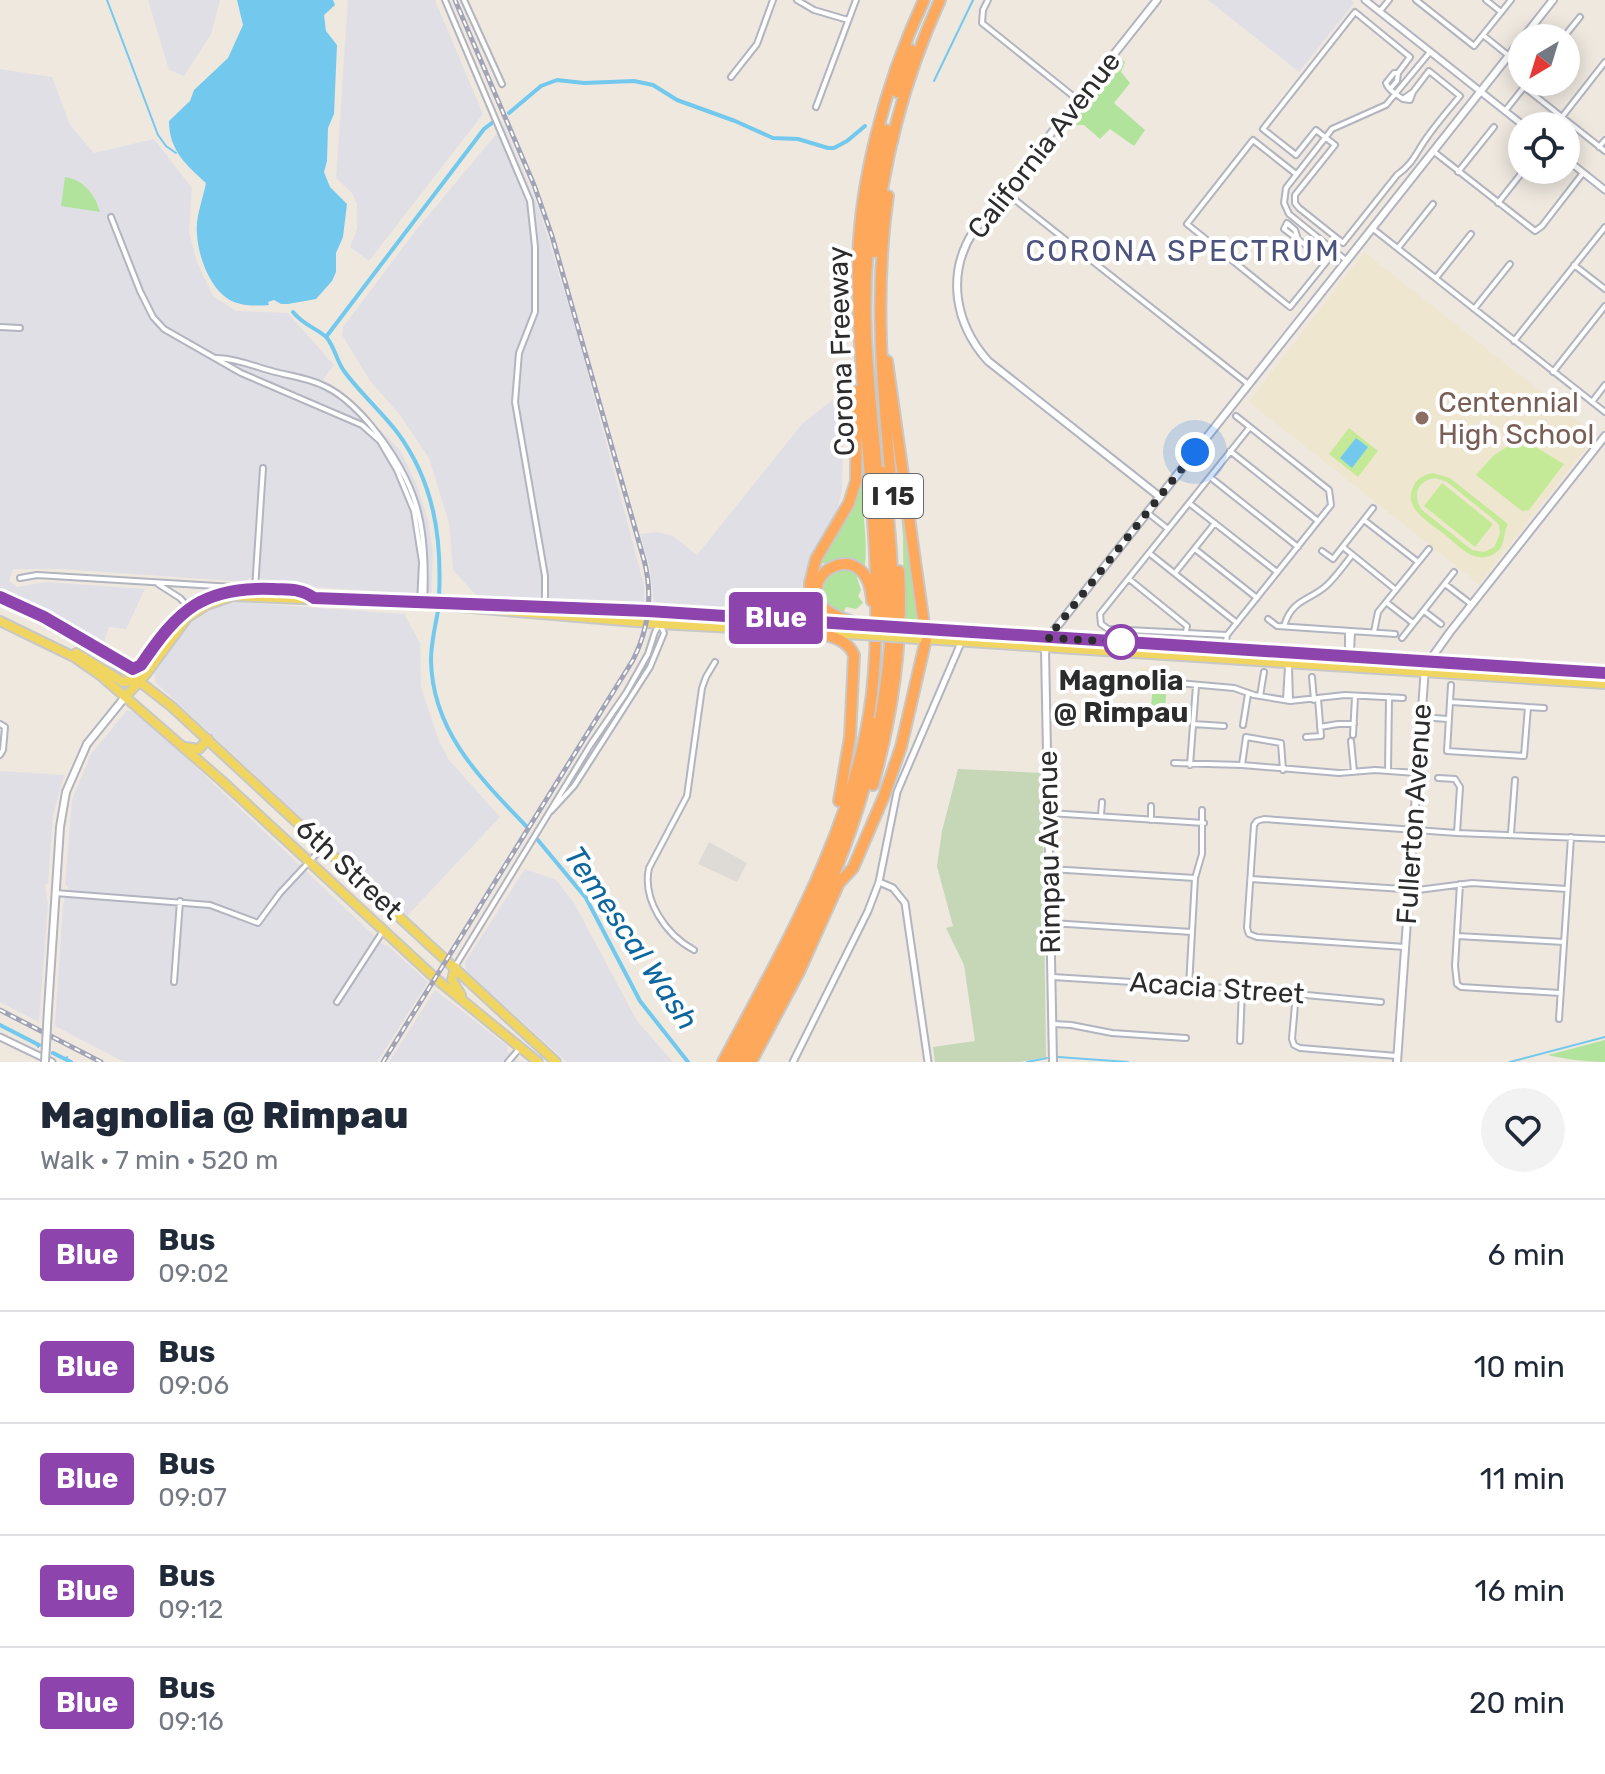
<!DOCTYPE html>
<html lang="en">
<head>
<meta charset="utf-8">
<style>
	:root { --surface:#fff; --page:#f2f2f3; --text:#1f2937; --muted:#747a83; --line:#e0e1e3 }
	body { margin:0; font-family:Rubik,sans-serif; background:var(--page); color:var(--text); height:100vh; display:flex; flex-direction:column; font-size:30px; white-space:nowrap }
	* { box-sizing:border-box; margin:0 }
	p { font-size:26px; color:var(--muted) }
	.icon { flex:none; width:44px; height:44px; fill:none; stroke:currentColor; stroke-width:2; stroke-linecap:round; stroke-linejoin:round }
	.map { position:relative; height:1062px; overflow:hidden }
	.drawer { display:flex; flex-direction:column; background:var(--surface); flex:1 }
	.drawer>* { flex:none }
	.badge { padding:0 16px; border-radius:6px; font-size:28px; line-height:52px }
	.needle { width:52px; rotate:218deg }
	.tools { position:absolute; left:1508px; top:24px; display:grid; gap:16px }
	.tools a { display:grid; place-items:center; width:72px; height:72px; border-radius:50%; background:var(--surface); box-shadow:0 4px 20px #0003; font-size:40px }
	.you { position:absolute; width:40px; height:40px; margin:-20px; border:6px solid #fff; border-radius:50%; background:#1a73e8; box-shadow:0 0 0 12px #1a73e833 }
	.map>.badge { position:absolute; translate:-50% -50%; box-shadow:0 0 0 4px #fff }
	.round { display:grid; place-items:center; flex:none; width:84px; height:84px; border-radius:42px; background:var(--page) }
	.overview { display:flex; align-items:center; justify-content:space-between; height:136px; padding:0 40px }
	h1 { font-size:38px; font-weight:800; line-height:60px }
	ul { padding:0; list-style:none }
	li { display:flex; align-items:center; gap:24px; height:112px; padding:0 40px; border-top:2px solid var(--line) }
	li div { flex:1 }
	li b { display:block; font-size:30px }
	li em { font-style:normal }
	li .badge { min-width:88px; font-weight:700; text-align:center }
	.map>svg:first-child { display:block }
	.industrial { fill:#e1dfe6 }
	.education { fill:#efe6cf }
	.green { fill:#b1e39c }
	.cemetery { fill:#c5d7b6 }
	.pitch { fill:#c4ea98; fill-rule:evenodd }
	.plaza { fill:#dedbd6 }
	.water { fill:#73c8ee }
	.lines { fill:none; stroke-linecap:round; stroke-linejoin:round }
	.stream { stroke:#73c8ee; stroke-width:2 }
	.canal { stroke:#73c8ee; stroke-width:4 }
	.minor-casing { stroke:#b2b4bf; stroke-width:8 }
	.tertiary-casing { stroke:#b2b4bf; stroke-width:9 }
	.secondary-casing { stroke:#b2b4bf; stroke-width:10 }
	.primary-casing { stroke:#c8c8c8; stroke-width:12 }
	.motorway-casing { stroke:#c8c8c8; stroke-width:14 }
	.minor { stroke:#fff; stroke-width:4 }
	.tertiary { stroke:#fff; stroke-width:5 }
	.secondary { stroke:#fff; stroke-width:6 }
	.primary { stroke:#f0d561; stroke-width:8 }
	.motorway { stroke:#fda85a; stroke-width:10 }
	.rail-casing { stroke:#a1a3b6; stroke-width:5 }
	.rail { stroke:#fff; stroke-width:2; stroke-dasharray:6; stroke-linecap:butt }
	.secondary-bridge-casing { stroke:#b2b4bf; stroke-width:10; stroke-linecap:butt }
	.primary-bridge-casing { stroke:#c8c8c8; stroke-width:12; stroke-linecap:butt }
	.secondary-bridge { stroke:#fff; stroke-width:6 }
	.primary-bridge { stroke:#f0d561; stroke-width:8 }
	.line-casing { stroke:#fff; stroke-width:18 }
	.line { stroke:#8e44ad; stroke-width:12 }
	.walk { stroke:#2c2c2c; stroke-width:8; stroke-dasharray:0 14.4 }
	.education-dot { fill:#8d6e63; stroke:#fff; stroke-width:3 }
	.stop-dot { fill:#fff; stroke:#8e44ad; stroke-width:4 }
	.labels { text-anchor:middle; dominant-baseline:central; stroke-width:8; stroke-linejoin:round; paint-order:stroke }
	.shield { fill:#fff; stroke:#6b6b6b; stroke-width:2 }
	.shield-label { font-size:26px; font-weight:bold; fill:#2c2c2c }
	.street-label { font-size:28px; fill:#2c2c2c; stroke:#fff }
	.education-label { font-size:28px; fill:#785e54; stroke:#fff; text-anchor:start }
	.stop-label { font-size:28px; font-weight:bold; fill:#2c2c2c; stroke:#fff }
	.neighbourhood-label { font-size:30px; letter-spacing:2px; fill:#4c537d; stroke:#fff }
	.water-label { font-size:30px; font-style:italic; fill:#0e669e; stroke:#fff }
</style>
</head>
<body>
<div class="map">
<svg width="1605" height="1062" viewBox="0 0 1605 1062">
	<rect width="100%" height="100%" fill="#eee8df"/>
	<!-- industrial -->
	<path class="industrial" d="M148,0H220L211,34L184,76L169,70Z
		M348,0H435L483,114L369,261L350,247L357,229V204L352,193L336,178Z
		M1208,0H1351L1354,3L1299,72Z
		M0,69L52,77L70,125L94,153L154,139L192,188L189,232L197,262L213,296L236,311L288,313L334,365L323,380L342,391L400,450L417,485L428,520L433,552L431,597L418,594L267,584L261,579L249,578L246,582L62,569H13L9,581L17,587L46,582L145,589L126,629L109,627L103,645L60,619L0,589Z
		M504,125L540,212L577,334L644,585V603L641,605L476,595L453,570L449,523L429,458L400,415L370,381L342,335L343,327L417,229Z
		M844,391L842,490L836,515L819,542L808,567L804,603L797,609L721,606L708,610L685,609L679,605L660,603L654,606L650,568L640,534L658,532L673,536L697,555L802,424Z
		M237,602L404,614L420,643L421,687L439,741L449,760L500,817L407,916L156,683L154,673L187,626L214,608Z
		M127,710L132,711L182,754L384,945H387L428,982L377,1062H124L55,1026L63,905L68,887L65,884L72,800L91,754Z
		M0,771L64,775L53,816L48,883L45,885L48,904L39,1022L0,1002Z
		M525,869L556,880L574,903L637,1021L673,1062H567L466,971L465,962Z
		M435,990L507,1046L508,1052L517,1060L527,1062H389Z"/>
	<!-- education -->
	<path class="education" d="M1364,252L1596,435L1479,584L1249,402Z
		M1140,667L1168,668L1165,709L1151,708L1153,684L1140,683Z"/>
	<!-- green -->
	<path class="green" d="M1121,58L1125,62L1121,72L1130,83L1114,103L1145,130L1134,146L1110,129L1100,139L1084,125H1077L1071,130L1064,127Z
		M65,177C84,180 95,194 100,212L61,206Z
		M895,444L920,620H904L903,537Z
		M861,478C867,486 861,491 862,502C864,517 868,555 864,568L823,563L816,568Z
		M847,568L859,574L857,578L861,590L858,596L863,603L856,609L846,607L843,613L826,603L823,584L834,570Z
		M1153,682H1167L1165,709L1151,708Z
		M1605,1040V1062C1586,1062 1565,1059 1548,1055Z"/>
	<!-- cemetery -->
	<path class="cemetery" d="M958,769L1042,773L1046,1057L1020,1062H935L933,1047L975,1041L964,965L946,928L953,926L937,866L942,831Z"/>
	<!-- pitch -->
	<path class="pitch" d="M1349,428L1378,451L1358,477L1329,454Z
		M1515,442L1529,443L1564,464L1529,510L1522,511L1476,475L1494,455Z
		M1432,473L1450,478L1508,524C1502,535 1507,548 1492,555C1487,558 1480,558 1474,556C1463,552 1453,541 1444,534C1430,523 1403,509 1413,487C1417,478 1424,475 1432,473ZM1436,478L1447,482L1493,519L1499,525L1500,534L1494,547L1484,552L1472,550L1421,509C1412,494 1418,480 1436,478Z
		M1442,483L1493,524L1475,547L1424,506Z"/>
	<!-- plaza -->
	<path class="plaza" d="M709,842L747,863L737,882L698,864Z"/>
	<!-- water -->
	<path class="water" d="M237,0H333L335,5L324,15L326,31L337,45L334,114L328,128L327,161L324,172L330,187L347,204L343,237L336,253V272L332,281L316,299L288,304H281L274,300L268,302L269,305C259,306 247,306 237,303C212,296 198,257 197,234C195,218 203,199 206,183C186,165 169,150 169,121L190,101L194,90L228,58L243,25Z
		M1356,438L1368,447L1352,468L1340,458Z"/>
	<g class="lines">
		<!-- stream -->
		<path class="stream" d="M107,0L158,135L166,146L176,153
			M934,81L973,0
			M38,1047V1045
			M1058,1057L1128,1062
			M67,1060V1057
			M1027,1062L1047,1058
			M1510,1062L1605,1037"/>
		<!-- canal -->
		<path class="canal" d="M509,113L541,86L557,80L584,83L634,81L653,85L677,100L735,121L773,138L798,139L828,148H834L847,141L865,126
			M293,312C304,326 319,329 327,338C335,348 337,362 344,371C360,393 381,411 397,432C434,482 442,537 439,597
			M326,337L484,129L493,122
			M438,611C435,627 431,644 431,660C432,731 480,778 526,826
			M537,839L586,898L640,1001L688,1062
			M0,1025L39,1045
			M53,1053L71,1062"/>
		<defs>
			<path id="minor" d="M445,0L530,201L535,247V312L519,353L515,402L545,576V607
				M464,0L502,84
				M797,0L814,10L848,20
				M988,0L983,10L982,23L1078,100
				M1416,0L1474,46L1511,0
				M1486,0L1501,12
				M1380,11L1389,0
				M1483,35L1509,56
				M1563,38L1580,17
				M1398,73L1410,57L1355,12L1263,129L1296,155L1316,130L1335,145L1295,195V203L1299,208L1343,243L1397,175C1414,163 1416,152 1428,136C1438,122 1449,109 1460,96L1429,71L1413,92
				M731,77L757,44L773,0
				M1524,87L1605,151
				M1390,89L1397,81L1398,73H1394L1386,83C1388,90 1397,95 1403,99
				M1413,92L1410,100L1403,99Z
				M816,107L856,0
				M1505,111L1528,82
				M1562,117L1605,62
				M1599,147L1605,140
				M1433,151L1535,231L1542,226L1583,173
				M1458,172L1494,127
				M1296,174L1253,140L1187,224L1290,307L1327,261L1284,229L1287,223L1295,230L1297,236
				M1005,192L1248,384
				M1498,203L1524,170
				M111,217L140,291L153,317L164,329L241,373L362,425L380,441L397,470L414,511L422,562L420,604
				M1372,228L1605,412
				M1398,248L1433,204
				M1347,261L1289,214L1284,203L1286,188L1332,129L1386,105L1430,52
				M1574,265L1605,289
				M1436,278L1471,234
				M1474,309L1510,264
				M0,327L20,328
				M1514,341L1605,227
				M216,358C235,358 256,367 275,372C291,376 307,378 322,385C341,393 356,408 369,423C419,483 428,527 424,604
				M1553,372L1605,306
				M1592,402L1605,385
				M1230,451L1318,521
				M1210,477L1298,547
				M1189,503L1277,572
				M1148,513L1168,529
				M1364,520L1418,562
				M1343,547L1396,590
				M1195,549L1257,598
				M1322,551L1333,559L1373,508
				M1149,553L1237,623
				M1175,573L1215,523
				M20,578L37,575L233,587
				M1129,579L1187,626L1186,632
				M158,584L180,598L189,608
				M1445,584L1471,604
				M255,589L263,468
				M1386,602L1413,623
				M1424,611L1441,624
				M1268,619L1277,626L1395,634
				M1284,626C1292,599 1309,601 1326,586C1336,577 1344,565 1352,555
				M1348,631V656
				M1374,632L1378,612L1429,549
				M1227,635L1108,629L1101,624L1100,614L1250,427
				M1402,638L1454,572
				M1225,648L1227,635L1331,505L1329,490L1236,416
				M1348,656L1351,652L1352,632
				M1289,666L1290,701
				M1312,677L1314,700
				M1178,683L1234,688L1254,695L1290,701L1345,695L1403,698
				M1451,685L1447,751L1524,756L1528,707
				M1260,696L1264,672
				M1286,700L1288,666
				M1451,702L1544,708
				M1420,717L1448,719
				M0,724L5,727L3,750L0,755
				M1193,724L1224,726
				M1243,725L1248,694
				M1320,727L1338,724H1354
				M1353,735L1355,697
				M1306,737L1321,736L1318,699
				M1351,741L1354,772
				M1174,763L1242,765L1339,773L1375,770L1416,773
				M1190,765L1196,686
				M1242,765L1246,737L1281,743L1283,770
				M1388,771L1389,697
				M1438,778L1455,779L1460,787L1457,833
				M551,811L574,786L650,667L664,633L660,624
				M1049,813L1204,823
				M1101,816L1102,802
				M1151,820V806
				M1511,833L1515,780
				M1050,869L1195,878
				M1251,879L1418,890L1472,883L1567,889
				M1460,884L1455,966L1457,984L1461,987L1560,993
				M55,893L210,905L258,923L280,893L322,848
				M1051,923L1192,932
				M1457,936L1564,942
				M1405,947L1257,937L1249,934L1247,928L1254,825L1257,821L1264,819L1457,833L1605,839
				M694,950C666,935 642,900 649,868L687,796L702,688L706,677L715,662
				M456,965L591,744L626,693L648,654L655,632L666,613
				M1053,977L1242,989L1381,1002
				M174,982L180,901
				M1189,986L1195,878L1202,854V810
				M1296,993L1292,1039L1294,1045L1300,1048L1397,1056
				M337,1002L383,931
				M1559,1019L1571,837
				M1054,1024L1071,1025L1112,1033L1186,1038
				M1240,1041L1242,989
				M508,1062L519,1049"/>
			<path id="tertiary" d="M1365,0L1524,126
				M1566,159L1605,190
				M879,882L893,888L905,903L928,1062
				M0,1037L52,1062
				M793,1062L868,911L879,882L897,792L966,631"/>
			<path id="secondary" d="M1157,0L973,232C946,275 955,324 988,361L1160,497
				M1523,38L1553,0
				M48,1009L60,827L66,792L87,744L125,697
				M1053,1062L1045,649L1048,638L1522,39
				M1397,1062L1425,667L1450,632L1605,436"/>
			<path id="primary" d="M0,597L44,617L87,641L171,706L556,1062
				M436,602L648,611L850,623
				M0,621L74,657L100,675L222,781L435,978L538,1062
				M921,627L1048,638L1605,673
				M923,639L1605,684
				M76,653L123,682L138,680
				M139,679L141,671C181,616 187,585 267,589C284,590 300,587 314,598
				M125,697L146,674L187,618L207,605L233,596L424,604L660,624L863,635
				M185,747L199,749L208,739
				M455,967L452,980L461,995"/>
			<path id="motorway" d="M897,92L911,50
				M888,196C874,291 882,385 891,480
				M874,252C882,165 904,79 940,0
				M809,621L810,583L816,559L849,503L856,481L857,391
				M856,623C845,619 831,616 823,607C795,572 868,534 872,601
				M816,632C832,637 847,639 854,655L850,737L839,801
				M883,632C889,533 870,434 866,335C863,266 871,198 886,130
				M873,785C892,716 903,642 899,571
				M840,882L853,868L884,796L901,747L926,639L887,361
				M723,1062C784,947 857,824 872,693C887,553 858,415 858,275C857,186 886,81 924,0
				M733,1062C789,956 857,844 873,723
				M743,1062C823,911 886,786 892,611C894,564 888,518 884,472
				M751,1062L799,972L839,883"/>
		</defs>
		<!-- minor casing -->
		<use href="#minor" class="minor-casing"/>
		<!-- tertiary casing -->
		<use href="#tertiary" class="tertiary-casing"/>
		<!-- secondary casing -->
		<use href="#secondary" class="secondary-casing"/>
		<!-- primary casing -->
		<use href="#primary" class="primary-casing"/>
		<!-- motorway casing -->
		<use href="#motorway" class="motorway-casing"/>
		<!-- minor -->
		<use href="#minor" class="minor"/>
		<!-- tertiary -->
		<use href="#tertiary" class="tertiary"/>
		<!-- secondary -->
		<use href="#secondary" class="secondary"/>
		<!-- primary -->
		<use href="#primary" class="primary"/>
		<!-- motorway -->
		<use href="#motorway" class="motorway"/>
		<defs>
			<path id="rail" d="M0,1010L101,1062
				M383,1062L633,660C649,628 653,594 644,560L552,236L534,185L455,0"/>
		</defs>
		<!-- rail casing -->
		<use href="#rail" class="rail-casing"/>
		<!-- rail -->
		<use href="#rail" class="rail"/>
		<defs>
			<path id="secondary-bridge" d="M45,1062L48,1009"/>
			<path id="primary-bridge" d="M863,624L916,627
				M863,635L918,639"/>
		</defs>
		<!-- secondary-bridge casing -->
		<use href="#secondary-bridge" class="secondary-bridge-casing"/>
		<!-- primary-bridge casing -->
		<use href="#primary-bridge" class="primary-bridge-casing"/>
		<!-- secondary-bridge -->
		<use href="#secondary-bridge" class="secondary-bridge"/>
		<!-- primary-bridge -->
		<use href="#primary-bridge" class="primary-bridge"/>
	</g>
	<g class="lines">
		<defs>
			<path id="line" d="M0,597L44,617L133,669L141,665C178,610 203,586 273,589C288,590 301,588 314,598L648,611L1605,673"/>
		</defs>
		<!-- line casing -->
		<use href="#line" class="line-casing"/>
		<!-- line -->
		<use href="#line" class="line"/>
		<!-- walk -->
		<path class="walk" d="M1121,642L1048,638L1195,452"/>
	</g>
	<!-- markers -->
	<circle class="education-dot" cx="1422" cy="418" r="8"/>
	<circle class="stop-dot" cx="1121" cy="642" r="16"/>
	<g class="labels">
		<!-- shield labels -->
		<rect class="shield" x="863" y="474" width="60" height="44" rx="6"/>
		<g class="shield-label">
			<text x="893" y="496">I 15</text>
		</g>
		<!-- street labels -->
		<g class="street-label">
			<text transform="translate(1044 145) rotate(-52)">California Avenue</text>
			<text transform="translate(841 351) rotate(-92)">Corona Freeway</text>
			<text transform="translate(1414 814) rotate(-86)">Fullerton Avenue</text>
			<text transform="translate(1049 852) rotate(-91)">Rimpau Avenue</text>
			<text transform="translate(349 869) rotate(43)">6th Street</text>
			<text transform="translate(1217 988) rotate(4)">Acacia Street</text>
		</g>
		<!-- education labels -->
		<g class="education-label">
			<text x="1438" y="402">Centennial<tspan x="1438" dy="32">High School</tspan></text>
		</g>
		<!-- stop labels -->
		<g class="stop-label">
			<text x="1121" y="680">Magnolia<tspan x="1121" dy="32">@ Rimpau</tspan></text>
		</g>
		<!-- neighbourhood labels -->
		<g class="neighbourhood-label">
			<text x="1183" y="251">CORONA SPECTRUM</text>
		</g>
		<!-- water labels -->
		<g class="water-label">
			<text transform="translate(631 938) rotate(56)">Temescal Wash</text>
		</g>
	</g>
</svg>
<div class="tools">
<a><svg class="needle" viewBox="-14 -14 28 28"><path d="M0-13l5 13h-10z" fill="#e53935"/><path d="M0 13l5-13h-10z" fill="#747a83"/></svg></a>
<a><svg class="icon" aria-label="locate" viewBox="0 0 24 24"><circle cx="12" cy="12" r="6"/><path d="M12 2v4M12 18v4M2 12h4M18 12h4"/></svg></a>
</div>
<div class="you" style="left:1195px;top:452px"></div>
<b class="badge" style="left:776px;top:618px;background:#8e44ad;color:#fff">Blue</b>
</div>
<section class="drawer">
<div class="overview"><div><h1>Magnolia @ Rimpau</h1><p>Walk · 7 min · 520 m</p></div><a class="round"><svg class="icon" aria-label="heart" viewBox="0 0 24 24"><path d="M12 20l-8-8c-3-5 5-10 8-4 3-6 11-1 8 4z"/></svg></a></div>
<ul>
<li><span class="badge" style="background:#8e44ad;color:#fff">Blue</span><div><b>Bus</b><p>09:02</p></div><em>6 min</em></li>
<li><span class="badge" style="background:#8e44ad;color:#fff">Blue</span><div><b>Bus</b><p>09:06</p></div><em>10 min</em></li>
<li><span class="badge" style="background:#8e44ad;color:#fff">Blue</span><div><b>Bus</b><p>09:07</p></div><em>11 min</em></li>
<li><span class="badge" style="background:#8e44ad;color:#fff">Blue</span><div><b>Bus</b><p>09:12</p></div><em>16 min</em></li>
<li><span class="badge" style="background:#8e44ad;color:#fff">Blue</span><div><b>Bus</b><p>09:16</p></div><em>20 min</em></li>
</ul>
</section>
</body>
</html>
